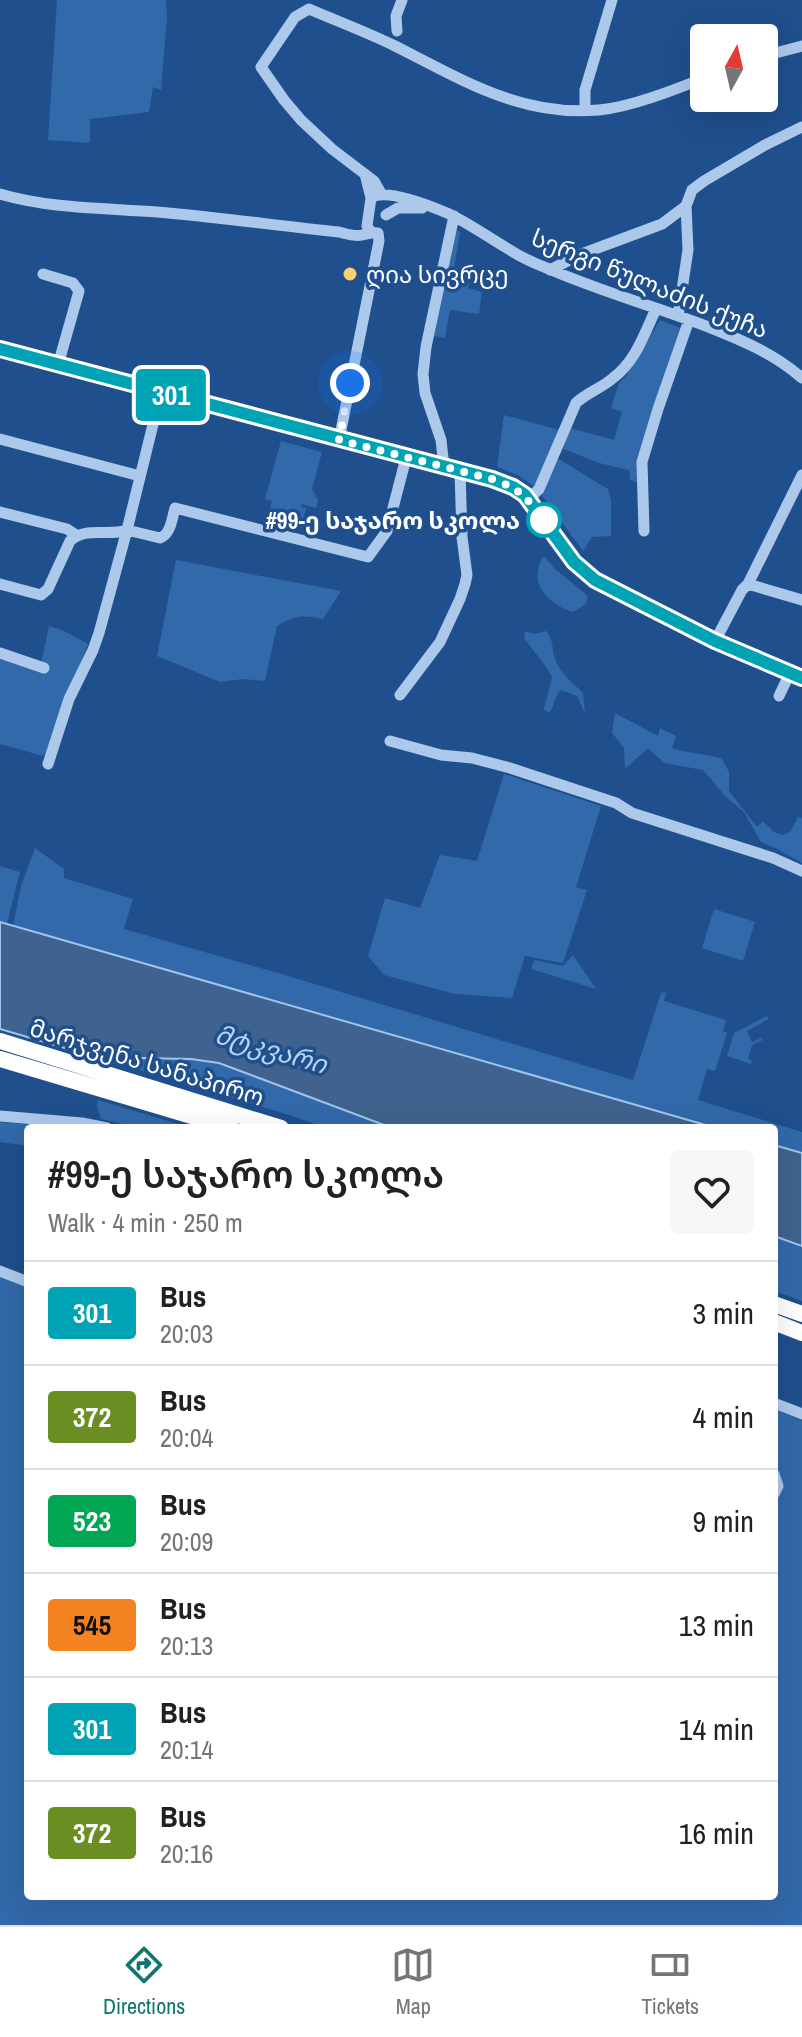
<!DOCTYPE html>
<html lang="en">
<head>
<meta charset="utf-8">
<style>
	:root { --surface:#fff; --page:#f6f6f6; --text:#202124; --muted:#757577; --line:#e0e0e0; --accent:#0f766e }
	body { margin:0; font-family:"Archivo Narrow","Noto Sans Georgian",sans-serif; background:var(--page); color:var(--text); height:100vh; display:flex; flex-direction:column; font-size:30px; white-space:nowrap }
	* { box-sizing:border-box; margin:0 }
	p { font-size:26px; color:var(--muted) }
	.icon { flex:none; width:44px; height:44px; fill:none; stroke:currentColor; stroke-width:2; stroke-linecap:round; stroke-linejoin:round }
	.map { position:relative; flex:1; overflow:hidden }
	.sheet { position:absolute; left:24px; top:1124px; width:754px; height:776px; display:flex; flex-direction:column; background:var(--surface); border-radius:8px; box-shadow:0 8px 32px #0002 }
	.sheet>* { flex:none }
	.badge { padding:0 16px; border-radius:6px; font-size:28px; line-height:52px }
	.needle { width:52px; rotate:8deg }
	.tools { position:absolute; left:690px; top:24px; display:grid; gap:16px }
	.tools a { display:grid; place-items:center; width:88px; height:88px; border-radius:8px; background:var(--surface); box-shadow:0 8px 32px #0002; font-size:40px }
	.you { position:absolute; width:40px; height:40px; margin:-20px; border:6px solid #fff; border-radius:50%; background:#1a73e8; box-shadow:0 0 0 12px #1a73e833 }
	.map>.badge { position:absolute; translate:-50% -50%; box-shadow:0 0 0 4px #fff }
	.round { display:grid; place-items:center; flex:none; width:84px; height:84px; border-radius:8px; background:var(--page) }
	.overview { display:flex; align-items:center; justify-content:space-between; height:136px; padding:0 24px }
	h1 { font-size:38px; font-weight:600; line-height:60px }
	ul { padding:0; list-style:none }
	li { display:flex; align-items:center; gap:24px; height:104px; padding:0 24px; border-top:2px solid var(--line) }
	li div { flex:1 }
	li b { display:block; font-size:30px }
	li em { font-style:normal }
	li .badge { min-width:88px; font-weight:700; text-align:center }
	.menu { display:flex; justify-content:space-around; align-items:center; height:112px; border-top:2px solid var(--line); background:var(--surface); font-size:22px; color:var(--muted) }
	.menu a { display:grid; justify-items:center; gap:4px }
	.menu .on { color:var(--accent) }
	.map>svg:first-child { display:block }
	.green { fill:#3269aa }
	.water { fill:#3f638e; stroke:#9fc4ee; stroke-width:2 }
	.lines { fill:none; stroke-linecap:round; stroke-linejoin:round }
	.minor { stroke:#acc9ec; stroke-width:11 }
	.major { stroke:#f1f7ff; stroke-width:14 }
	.highway { stroke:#fff; stroke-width:16 }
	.line-casing { stroke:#fff; stroke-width:18 }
	.line { stroke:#00a3b4; stroke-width:12 }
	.walk { stroke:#fff; stroke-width:8; stroke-dasharray:0 14.4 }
	.poi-dot { fill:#fad06c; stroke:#1f4f8c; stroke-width:3 }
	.stop-dot { fill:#fff; stroke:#00a3b4; stroke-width:4 }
	.labels { text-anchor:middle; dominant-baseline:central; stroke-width:7; stroke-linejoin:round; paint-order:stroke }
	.poi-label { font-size:24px; fill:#fff; stroke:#1f4f8c; text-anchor:start }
	.street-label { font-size:24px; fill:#fff; stroke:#1f4f8c }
	.stop-label { font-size:24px; font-weight:bold; fill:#fff; stroke:#1f4f8c; text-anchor:end }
	.water-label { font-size:26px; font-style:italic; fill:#b8d3f3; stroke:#1f4f8c }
</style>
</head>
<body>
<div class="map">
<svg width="802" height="1925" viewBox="0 0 802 1925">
	<rect width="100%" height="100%" fill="#1f4f8c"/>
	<!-- green -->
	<path class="green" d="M57,0H166L167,18L161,90L153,87L149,112L90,119V143L48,140Z
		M455,229L460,232L454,268L471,272L468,288L482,292L479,314L450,310L445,338L434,336Z
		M660,320L680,328L660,387L637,482L630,480L629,470L599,463L561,448L570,428L614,440L622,412L611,408L619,383L627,375Z
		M504,415L559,430L536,488L518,475L497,467Z
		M281,441L322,452L312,489L318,500L316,508L301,504V507L306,508L302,524L268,516L272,501L265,499Z
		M557,458L608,489L611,500V536L592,537L583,551L541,494Z
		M543,557L546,558L555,569L588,596L586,604L573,612C548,604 527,583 543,557Z
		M176,560L341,591L323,619C303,615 295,615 277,626L265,681L243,679L220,682L157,656Z
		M49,626L62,630L88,644L49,749L43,756L0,744V655L40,668Z
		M525,631L534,634L546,631C553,639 552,646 554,656C558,671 572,682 583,693L585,714L577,696L561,690C554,697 555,706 549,713L544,709L552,677L546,667L524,638Z
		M615,713L658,736L660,728L676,736L672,748C690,754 705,753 722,759L729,772V791L757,827L763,821L774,832L782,835L790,832L798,817L802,818V863L777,849L761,842L744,812L726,797L703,770L664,763L648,748L625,769L624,748L612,733Z
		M504,774L601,806L576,887L587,890L563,963L525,956L512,998L455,994L384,975L368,956L385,898L420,908L440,855L477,861Z
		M35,848L64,869V878L133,899L124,929L278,973L633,1080L660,996L662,992L666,993L664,1001L726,1020L723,1031L727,1033L715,1071L707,1069L698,1100L802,1132V1153L774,1145V1128H716L13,926L21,886Z
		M0,866L20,872L7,924L0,922Z
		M714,909L755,922L743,961L702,948Z
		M573,955L596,989L531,969L534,960L563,966Z
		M767,1016L769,1019L747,1031L752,1042L761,1038L763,1040L752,1045L748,1059L752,1061L751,1064L727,1056L734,1033Z
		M140,1058L191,1059L219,1063L392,1128H327L286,1114L119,1064Z
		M98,1100L191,1128H141L101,1119L97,1107Z
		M0,1122L74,1128H28V1146L0,1142Z
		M774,1236L802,1246V1301L774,1291Z
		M0,1275L28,1284V1896H774V1409L802,1421V1925H0Z"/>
	<!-- water -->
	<path class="water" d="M0,922L716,1128H392L219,1063L191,1059L141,1058L119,1064L0,1029Z
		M774,1145L802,1153V1246L774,1236Z"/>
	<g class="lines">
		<!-- minor -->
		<path class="minor" d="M397,31L396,16L402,0
			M764,56L802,46
			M585,110V90L612,0
			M365,174L371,198L367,226L371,232
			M0,194C51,209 105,208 157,212C218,217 279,226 339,232C347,234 354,237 362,235C369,234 371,232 378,233
			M382,195L374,181L332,149L301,120L284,100L261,67L295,17L309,9C337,21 366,32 393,45C461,79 520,117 599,110C631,107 674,90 704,78
			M371,198C386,188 430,206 447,213C469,223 489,238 510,250C522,258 536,264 549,269C602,292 657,307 711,328C744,341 774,354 802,378
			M386,215L398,208H422
			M550,270L579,255L662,224L686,206L692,190L704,181L765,145L802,127
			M43,274L73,283L79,291L58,365
			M678,316L688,250L686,206
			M0,439L140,476
			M339,440L379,241L378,233
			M444,467L441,440L425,393L423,374L426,347L454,216
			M529,499L539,489L576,403C586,393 602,388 613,378C636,361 644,334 656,309
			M0,512L67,529L76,535
			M644,531L642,462L658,409L689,320
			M0,584L41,595L48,589L70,541C86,526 108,537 127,530L161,392
			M748,584L802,600
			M715,641L742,590L748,584L802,475
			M0,653L44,668
			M400,695L440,642L460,599L465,584L467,575L462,537L460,471
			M779,696L790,673
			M390,741L441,755L472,758L510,768L616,803L632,813L773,858L802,871
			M48,764L69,699L93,650L99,633L127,530L160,538C171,534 172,518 175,508L368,557L387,531L406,458
			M0,1116L82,1123L107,1128
			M0,1271L28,1282
			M774,1403L802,1414
			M774,1474L778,1486L774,1494"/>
		<!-- major -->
		<path class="major" d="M0,349L492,479L513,487L525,495L574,562L595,580L639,604L715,641L802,678"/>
		<!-- highway -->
		<path class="highway" d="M0,1041L281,1128
			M0,1059L232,1128
			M774,1304L802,1314
			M774,1322L802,1333"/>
	</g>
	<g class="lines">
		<defs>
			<path id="line" d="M0,349L492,479L513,487L525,495L574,562L595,580L715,641L802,678"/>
		</defs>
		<!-- line casing -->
		<use href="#line" class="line-casing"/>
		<!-- line -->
		<use href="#line" class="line"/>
		<!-- walk -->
		<path class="walk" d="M350,383L339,440L492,479C524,491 523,495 544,520"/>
	</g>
	<!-- markers -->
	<circle class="poi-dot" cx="350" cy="274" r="8"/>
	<circle class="stop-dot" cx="544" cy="520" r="16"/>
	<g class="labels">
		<!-- poi labels -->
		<g class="poi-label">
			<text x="366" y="274">ღია სივრცე</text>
		</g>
		<!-- street labels -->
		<g class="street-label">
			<text transform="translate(650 283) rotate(22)">სერგი წულაძის ქუჩა</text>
			<text transform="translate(147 1062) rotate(17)">მარჯვენა სანაპირო</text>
		</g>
		<!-- stop labels -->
		<g class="stop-label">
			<text x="520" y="520">#99-ე საჯარო სკოლა</text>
		</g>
		<!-- water labels -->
		<g class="water-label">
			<text transform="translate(271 1049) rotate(16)">მტკვარი</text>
		</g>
	</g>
</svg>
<div class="tools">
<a><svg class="needle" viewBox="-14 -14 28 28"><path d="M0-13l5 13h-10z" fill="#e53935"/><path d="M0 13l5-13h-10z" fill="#757577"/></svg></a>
</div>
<div class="you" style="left:350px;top:383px"></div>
<b class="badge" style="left:171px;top:395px;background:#00a3b4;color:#fff">301</b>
<section class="sheet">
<div class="overview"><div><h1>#99-ე საჯარო სკოლა</h1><p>Walk · 4 min · 250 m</p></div><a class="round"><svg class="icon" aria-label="heart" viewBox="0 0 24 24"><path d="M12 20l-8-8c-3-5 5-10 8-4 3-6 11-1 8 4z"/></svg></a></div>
<ul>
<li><span class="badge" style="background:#00a3b4;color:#fff">301</span><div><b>Bus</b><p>20:03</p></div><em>3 min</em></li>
<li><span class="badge" style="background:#6b8e23;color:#fff">372</span><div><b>Bus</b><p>20:04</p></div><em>4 min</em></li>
<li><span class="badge" style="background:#00a651;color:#fff">523</span><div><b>Bus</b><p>20:09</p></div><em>9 min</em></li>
<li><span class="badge" style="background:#f58220;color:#111">545</span><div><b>Bus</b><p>20:13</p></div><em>13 min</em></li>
<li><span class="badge" style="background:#00a3b4;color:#fff">301</span><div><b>Bus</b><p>20:14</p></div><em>14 min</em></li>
<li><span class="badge" style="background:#6b8e23;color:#fff">372</span><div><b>Bus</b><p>20:16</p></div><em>16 min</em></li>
</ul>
</section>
</div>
<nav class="menu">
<a class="on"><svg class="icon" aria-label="directions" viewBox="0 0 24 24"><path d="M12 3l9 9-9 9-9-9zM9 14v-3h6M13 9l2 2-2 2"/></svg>Directions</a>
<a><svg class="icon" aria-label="map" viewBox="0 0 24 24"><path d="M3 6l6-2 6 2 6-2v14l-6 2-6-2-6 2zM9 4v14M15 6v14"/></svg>Map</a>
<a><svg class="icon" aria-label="tickets" viewBox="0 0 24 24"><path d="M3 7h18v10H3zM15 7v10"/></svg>Tickets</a>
</nav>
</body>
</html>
